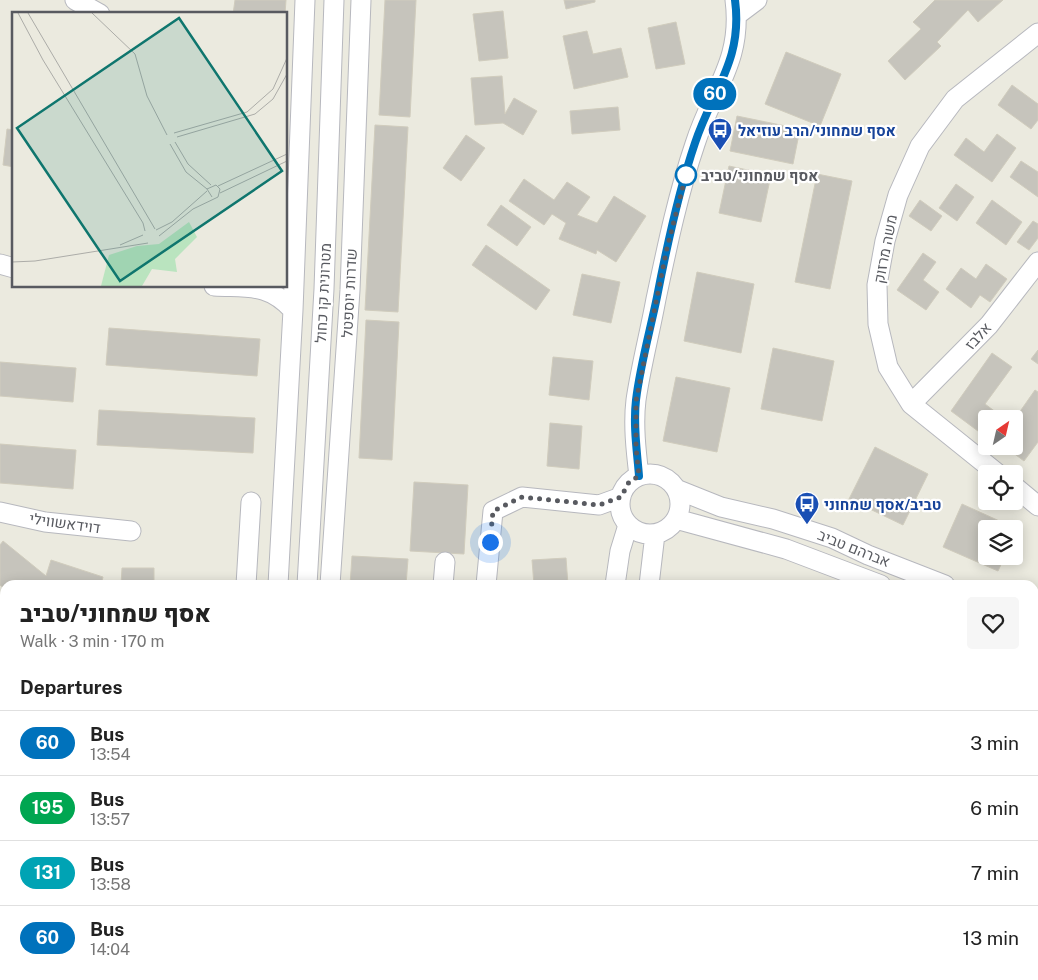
<!DOCTYPE html>
<html lang="en">
<head>
<meta charset="utf-8">
<style>
	:root { --surface:#fff; --page:#f6f6f6; --text:#222; --muted:#767676; --line:#e0e0e0 }
	body { margin:0; font-family:"Public Sans",Heebo,sans-serif; background:var(--page); color:var(--text); height:100vh; display:flex; flex-direction:column; font-size:19px; white-space:nowrap }
	* { box-sizing:border-box; margin:0 }
	p { font-size:16px; color:var(--muted) }
	.icon { flex:none; width:28px; height:28px; fill:none; stroke:currentColor; stroke-width:2; stroke-linecap:round; stroke-linejoin:round }
	.map { position:relative; flex:1; overflow:hidden }
	.side { position:absolute; left:0px; top:580px; width:1039px; height:400px; display:flex; flex-direction:column; background:var(--surface); border-radius:15px 15px 0 0; box-shadow:0 2px 12px #0003 }
	.side>* { flex:none }
	.badge { padding:0 10px; border-radius:16px; font-size:18px; line-height:32px }
	.needle { width:32px; rotate:34deg }
	.buttons { position:absolute; left:978px; top:410px; display:grid; gap:10px }
	.buttons a { display:grid; place-items:center; width:45px; height:45px; border-radius:5px; background:var(--surface); box-shadow:0 2px 12px #0003; font-size:25px }
	.you { position:absolute; width:25px; height:25px; margin:-12px; border:4px solid #fff; border-radius:50%; background:#1a73e8; box-shadow:0 0 0 8px #1a73e833 }
	.map>.badge { position:absolute; translate:-50% -50%; box-shadow:0 0 0 2px #fff }
	h2 { padding:0 20px; font-size:19px; line-height:45px }
	.round { display:grid; place-items:center; flex:none; width:52px; height:52px; border-radius:5px; background:var(--page) }
	.head { display:flex; align-items:center; justify-content:space-between; height:85px; padding:0 20px }
	h1 { font-size:24px; font-weight:800; line-height:38px }
	ul { padding:0; list-style:none }
	li { display:flex; align-items:center; gap:15px; height:65px; padding:0 20px; border-top:1px solid var(--line) }
	li div { flex:1 }
	li b { display:block; font-size:19px }
	li em { font-style:normal }
	li .badge { min-width:55px; font-weight:700; text-align:center }
	.map>svg:first-child { display:block }
	.green { fill:#bae4bf }
	.building { fill:#c6c4bc; stroke:#d0ccbd }
	.lines { fill:none; stroke-linecap:round; stroke-linejoin:round }
	.minor-casing { stroke:#b7b8be; stroke-width:21 }
	.minor { stroke:#fff; stroke-width:19 }
	.line-casing { stroke:#fff; stroke-width:11 }
	.line { stroke:#0072bc; stroke-width:8 }
	.walk { stroke:#585a60; stroke-width:5; stroke-dasharray:0 9 }
	.stop-dot { fill:#fff; stroke:#0072bc; stroke-width:2.5 }
	.labels { text-anchor:middle; dominant-baseline:central; stroke-width:4.5; stroke-linejoin:round; paint-order:stroke }
	.transit-label { font-size:15px; font-weight:bold; fill:#164399; stroke:#fff; text-anchor:start }
	.stop-label { font-size:15px; font-weight:bold; fill:#585a60; stroke:#fff; text-anchor:start }
	.street-label { font-size:15px; fill:#585a60; stroke:#fff }
	.inset-road { fill:none; stroke:#acaca8; stroke-width:1 }
	.view { fill:#0f766e; fill-opacity:0.15; stroke:#0f766e; stroke-width:2.5 }
	.inset-edge { fill:none; stroke:#585a60; stroke-width:2.5 }
</style>
</head>
<body>
<div class="map">
<svg width="1038" height="980" viewBox="0 0 1038 980">
	<rect width="100%" height="100%" fill="#ebeadf"/>
	<!-- green -->
	<path class="green" d="M5,858V975H473L472,980H0V862Z"/>
	<!-- building -->
	<path class="building" d="M235,0H286L285,14H233Z
		M385,0H416L410,117L379,115Z
		M564,0H595V2L566,9Z
		M935,0H1003L978,22L968,10L937,42L941,46L905,80L888,61L921,29L913,22Z
		M503,11L508,58L479,61L473,14Z
		M676,22L685,64L656,69L648,28Z
		M587,31L593,54L621,48L628,77L574,89L563,36Z
		M786,52L841,74L820,126L765,104Z
		M502,76L505,114L514,98L537,111L523,135L503,123L475,125L471,78Z
		M1012,85L1038,104V120L1031,129L998,105Z
		M618,107L620,130L572,134L570,111Z
		M737,116L800,129L793,164L730,151Z
		M375,125L408,127L398,312L365,310Z
		M7,129L14,130V167L3,165Z
		M997,134L1016,148L992,182L954,155L966,138L984,152Z
		M466,135L485,148L461,181L443,168Z
		M1021,161L1038,172V197L1010,177Z
		M729,166L771,175L761,222L719,213Z
		M817,174L852,181L830,289L795,282Z
		M524,179L554,200L567,182L590,197L577,215L597,223L614,196L646,216L616,262L597,250L596,254L559,239L566,223L552,214L544,225L509,201Z
		M956,184L974,197L957,221L939,208Z
		M920,200L942,216L931,231L909,216Z
		M992,200L1022,222L1006,245L976,223Z
		M501,205L531,227L517,246L487,225Z
		M1033,221L1038,224V238L1029,250L1017,242Z
		M486,245L550,290L536,310L472,265Z
		M923,253L936,262L923,280L939,292L926,310L897,290Z
		M986,264L1007,279L990,302L980,295L971,308L946,289L961,268L976,279Z
		M697,272L754,284L741,353L684,341Z
		M582,274L620,282L611,323L573,315Z
		M366,320L399,322L392,460L359,458Z
		M109,328L260,339L257,376L106,365Z
		M773,348L834,361L822,421L761,409Z
		M1038,350V364L1031,359Z
		M992,353L1012,367L985,404L1001,416L1000,419H986V437L951,411Z
		M553,357L593,361L589,400L549,395Z
		M0,362L76,368L73,402L0,396Z
		M676,377L730,388L717,452L663,441Z
		M1035,390L1038,392V442L1024,461L1004,446H1014V420Z
		M99,410L255,418L253,453L97,445Z
		M550,423L582,426L579,469L547,466Z
		M0,444L76,450L73,489L0,483Z
		M875,447L928,474L903,525L849,499Z
		M414,482L468,485L464,554L410,551Z
		M962,504L1017,529L1014,536V529H986V556H1005L998,571L943,547Z
		M3,541L46,576L51,560L103,577L101,585H5V589L0,585V545Z
		M352,556L408,559L406,585H350Z
		M566,558L568,585H534L532,560Z
		M122,568H154V585H121Z
		M0,680L5,683V729L0,726Z
		M1034,720L1038,721V753H1034Z
		M1034,820H1038V867H1034Z
		M546,975H587L588,980H530L529,978Z
		M615,975H675L676,980H616Z
		M695,975H758L759,980H696Z"/>
	<g class="lines">
		<defs>
			<path id="minor" d="M75,0L100,14
				M737,15L757,0
				M0,264L14,268
				M214,286C249,288 268,283 293,310
				M911,404L989,325L1038,262
				M620 504a30 30 0 1 1 60 0a30 30 0 1 1-60 0Z
				M998,474L911,404L888,367L878,324L877,285L885,241L898,195L920,146L955,99L1038,33
				M639,476C636,451 633,424 636,400C641,366 650,332 656,299C667,247 678,194 695,144C712,90 743,61 735,0
				M1014,486L1038,506
				M676,489L721,507L773,519L832,538L868,555L945,585
				M0,512L45,522L131,531
				M676,519L786,549L881,585
				M246,585L251,502
				M278,585L293,310L305,0
				M307,585L324,289L334,0
				M330,585L350,290L361,0
				M443,585L445,562
				M486,585L493,511L522,497L599,505L621,497
				M615,585L620,551L628,525
				M649,585L655,534
				M1034,609L1038,610
				M1034,639L1038,640
				M0,784L5,786
				M1034,904H1038
				M1034,939L1038,940
				M974,975L1008,980"/>
		</defs>
		<!-- minor casing -->
		<use href="#minor" class="minor-casing"/>
		<!-- minor -->
		<use href="#minor" class="minor"/>
	</g>
	<g class="lines">
		<defs>
			<path id="line" d="M639,476C637,451 633,425 636,400C640,366 650,331 657,297C667,245 678,193 695,143C713,89 743,60 735,0"/>
		</defs>
		<!-- line casing -->
		<use href="#line" class="line-casing"/>
		<!-- line -->
		<use href="#line" class="line"/>
		<!-- walk -->
		<path class="walk" d="M490,542L493,511L522,497L599,505L621,497L629,482L639,476L636,448V401L667,248L686,175"/>
	</g>
	<!-- icons -->
	<defs>
		<symbol id="bus-pin" viewBox="-11 -11 22 30"><path d="M0 17L-7.5 6A9.5 9.5 0 1 1 7.5 6Z" fill="#1a4fb4" stroke="#fff"/><path d="M-5-6H5V4H4V6H2V4H-2V6H-4V4H-5ZM-3.5-4V0h7V-4ZM-3.5 1.2v1.5H-2V1.2ZM2 1.2v1.5H3.5V1.2Z" fill="#fff"/></symbol>
	</defs>
	<g fill-rule="evenodd">
		<use href="#bus-pin" x="706" y="116" width="28" height="38"/>
		<use href="#bus-pin" x="793" y="490" width="28" height="38"/>
	</g>
	<!-- markers -->
	<circle class="stop-dot" cx="686" cy="175" r="10"/>
	<g class="labels">
		<!-- transit labels -->
		<g class="transit-label">
			<text x="738" y="130">אסף שמחוני/הרב עוזיאל</text>
			<text x="824" y="504">טביב/אסף שמחוני</text>
		</g>
		<!-- stop labels -->
		<g class="stop-label">
			<text x="701" y="175">אסף שמחוני/טביב</text>
		</g>
		<!-- street labels -->
		<g class="street-label">
			<text transform="translate(885 249) rotate(-79)">משה מרזוק</text>
			<text transform="translate(323 293) rotate(-87)">מטרונית קו כחול</text>
			<text transform="translate(349 293) rotate(-87)">שדרות יוספטל</text>
			<text transform="translate(978 336) rotate(-47)">אלבז</text>
			<text transform="translate(65 523) rotate(8)">דוידאשווילי</text>
			<text transform="translate(854 548) rotate(22)">אברהם טביב</text>
		</g>
	</g>
	<!-- overview -->
	<g transform="translate(12 12)">
		<rect width="275" height="275" fill="#ebeadf"/>
		<path d="M177,210L185,225L163,247L165,260L140,257L130,274H89L97,243L125,234L147,232Z" fill="#bae4bf"/>
		<path class="inset-road" d="M6,1L31,48L131,211L133,219M16,1L143,217M80,1L123,42L135,84L155,123M162,121L235,100L261,77L275,46M165,125L243,102L261,87L275,62M163,130L176,152L199,173M158,132L174,160L195,177M206,174L275,142M208,181L275,149M144,218L160,210L195,179M147,224L181,197L206,185L208,177L204,173L195,177L200,185M108,233L131,223M0,250L23,249L136,231"/>
		<path class="view" d="M167,6L270,159L108,269L5,116Z"/>
		<rect width="275" height="275" class="inset-edge"/>
	</g>
</svg>
<div class="buttons">
<a><svg class="needle" viewBox="-14 -14 28 28"><path d="M0-13l5 13h-10z" fill="#e53935"/><path d="M0 13l5-13h-10z" fill="#767676"/></svg></a>
<a><svg class="icon" aria-label="locate" viewBox="0 0 24 24"><circle cx="12" cy="12" r="6"/><path d="M12 2v4M12 18v4M2 12h4M18 12h4"/></svg></a>
<a><svg class="icon" aria-label="layers" viewBox="0 0 24 24"><path d="M12 4l9 5-9 5-9-5zM3 14l9 5 9-5"/></svg></a>
</div>
<div class="you" style="left:490px;top:542px"></div>
<b class="badge" style="left:715px;top:94px;background:#0072bc;color:#fff">60</b>
<section class="side">
<div class="head"><div><h1>אסף שמחוני/טביב</h1><p>Walk · 3 min · 170 m</p></div><a class="round"><svg class="icon" aria-label="heart" viewBox="0 0 24 24"><path d="M12 20l-8-8c-3-5 5-10 8-4 3-6 11-1 8 4z"/></svg></a></div>
<h2>Departures</h2>
<ul>
<li><span class="badge" style="background:#0072bc;color:#fff">60</span><div><b>Bus</b><p>13:54</p></div><em>3 min</em></li>
<li><span class="badge" style="background:#00a651;color:#fff">195</span><div><b>Bus</b><p>13:57</p></div><em>6 min</em></li>
<li><span class="badge" style="background:#00a3b4;color:#fff">131</span><div><b>Bus</b><p>13:58</p></div><em>7 min</em></li>
<li><span class="badge" style="background:#0072bc;color:#fff">60</span><div><b>Bus</b><p>14:04</p></div><em>13 min</em></li>
</ul>
</section>
</div>
</body>
</html>
